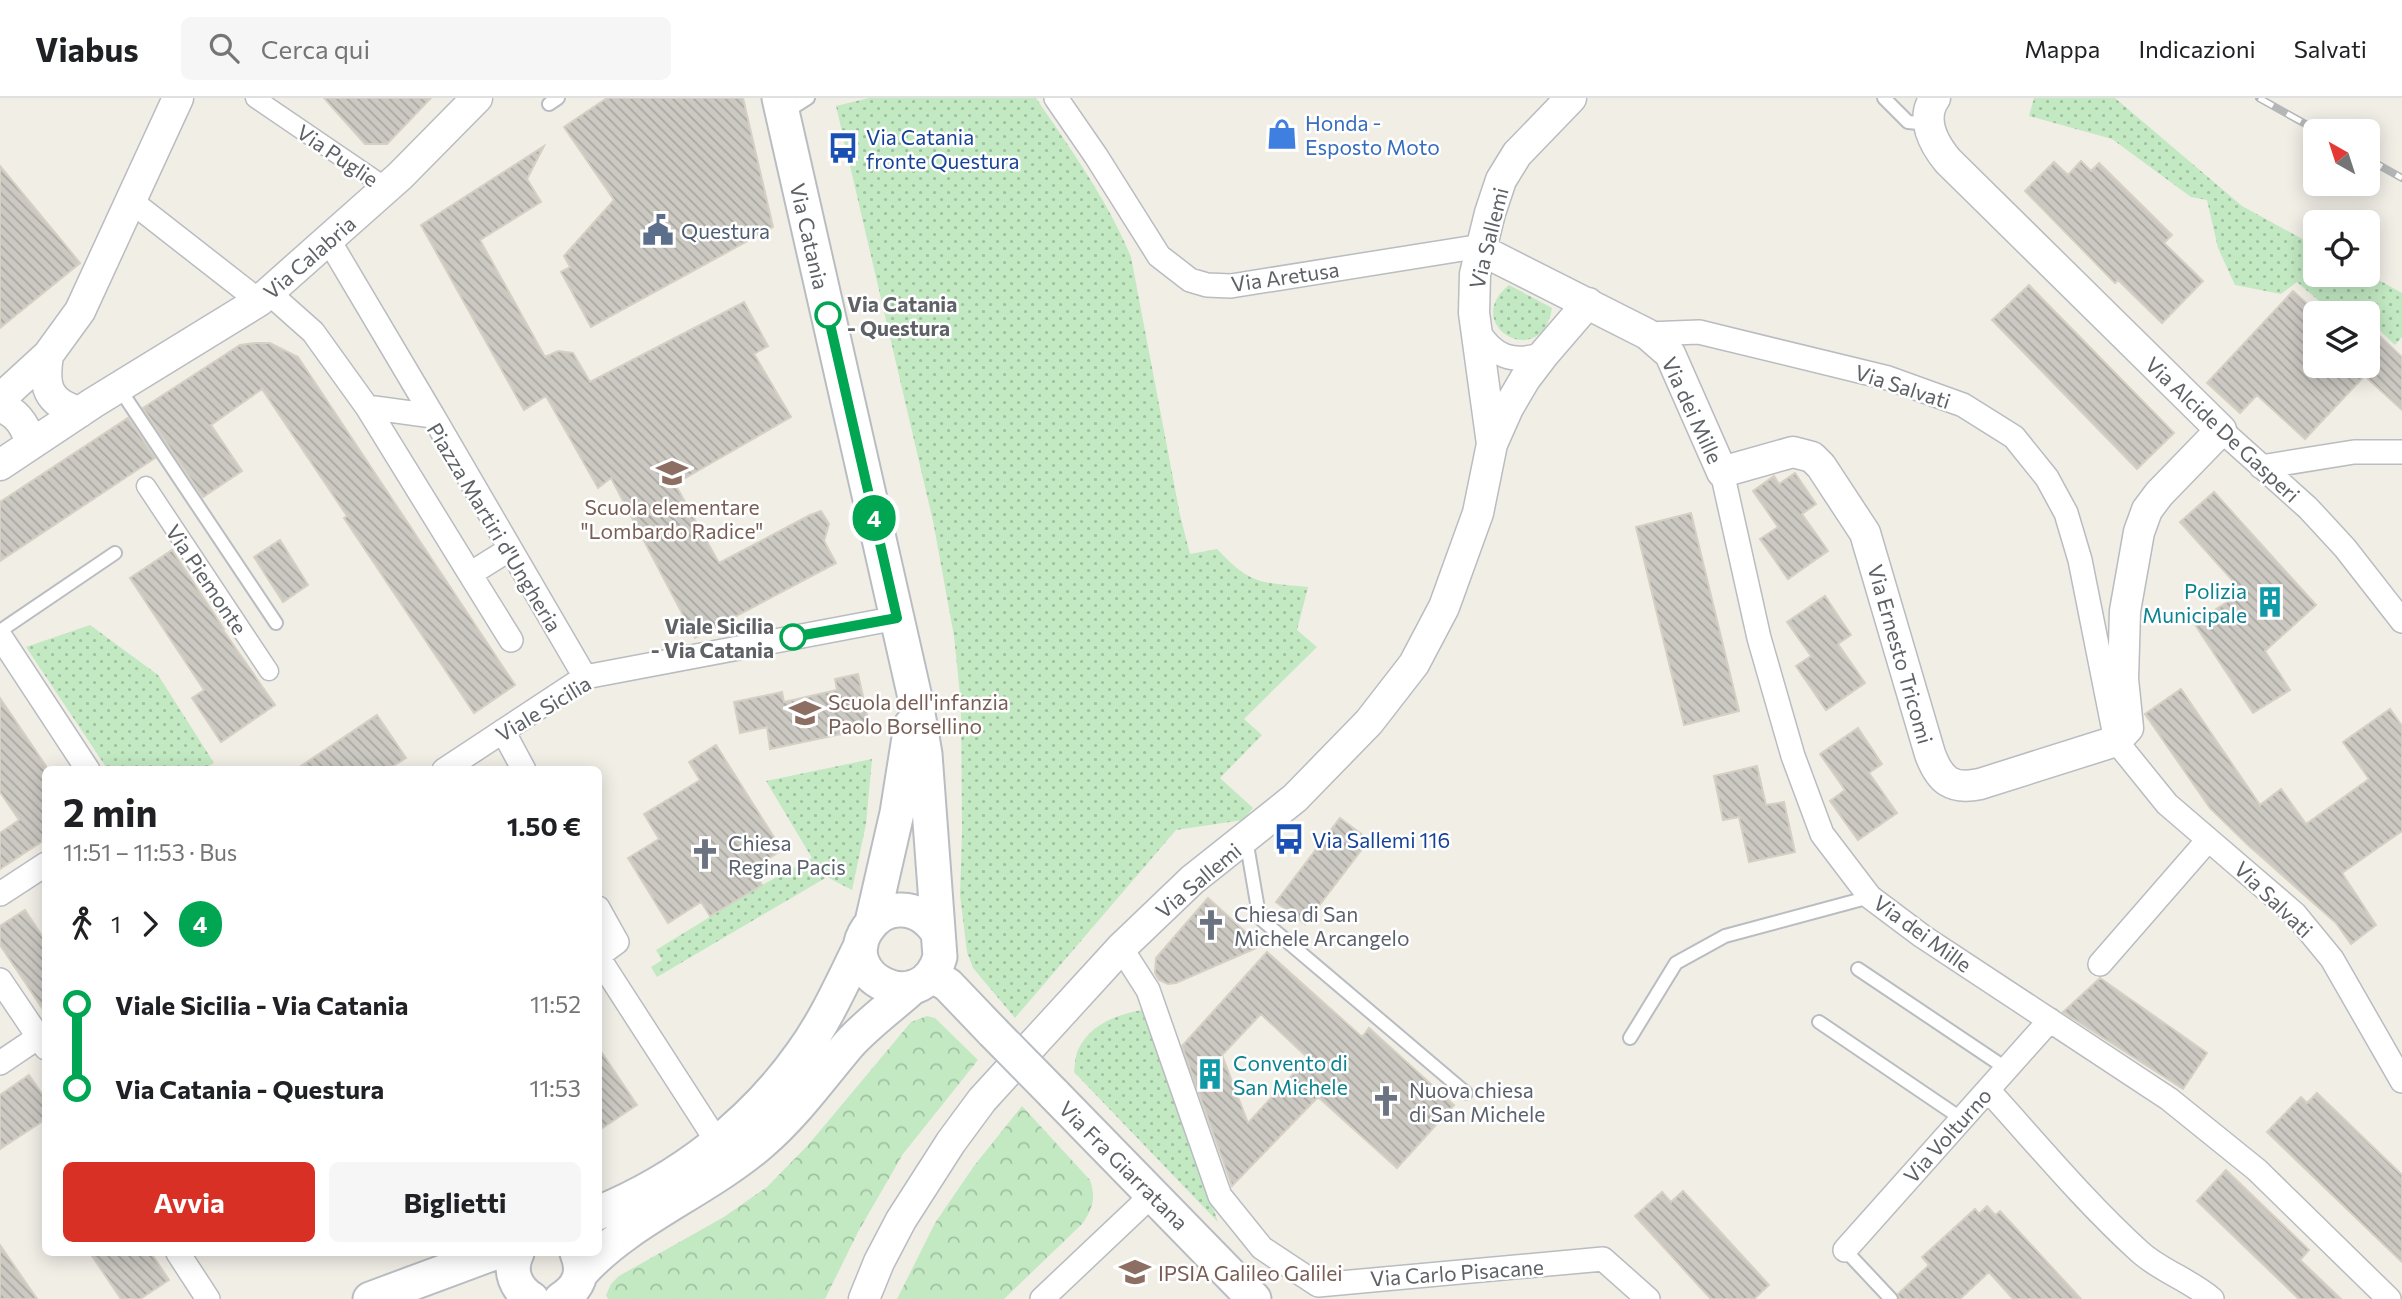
<!DOCTYPE html>
<html lang="it">
<head>
<meta charset="utf-8">
<style>
	:root { --surface:#fff; --page:#f6f6f6; --text:#202124; --muted:#757577; --line:#e0e0e0; --accent:#d93025 }
	body { margin:0; font-family:Commissioner,sans-serif; background:var(--page); color:var(--text); height:100vh; display:flex; flex-direction:column; font-size:26px; white-space:nowrap }
	* { box-sizing:border-box; margin:0 }
	p { font-size:23px; color:var(--muted) }
	.icon { flex:none; width:38px; height:38px; fill:none; stroke:currentColor; stroke-width:2; stroke-linecap:round; stroke-linejoin:round }
	.map { position:relative; flex:1; overflow:hidden }
	.sheet { position:absolute; left:42px; top:668px; width:560px; height:490px; display:flex; flex-direction:column; background:var(--surface); border-radius:10px; box-shadow:0 4px 18px #0003 }
	.sheet>* { flex:none }
	.badge { padding:0 14px; border-radius:23px; font-size:24px; line-height:46px }
	.needle { width:46px; rotate:321deg }
	.fabs { position:absolute; left:2303px; top:21px; display:grid; gap:14px }
	.fabs a { display:grid; place-items:center; width:77px; height:77px; border-radius:10px; background:var(--surface); box-shadow:0 4px 18px #0003; font-size:35px }
	.map>.badge { position:absolute; translate:-50% -50%; box-shadow:0 0 0 4px #fff }
	.legs { display:flex; align-items:center; gap:10px; height:77px; padding:0 21px; font-size:23px }
	.legs p { margin-inline-start:auto }
	.head { display:flex; align-items:center; justify-content:space-between; height:119px; padding:0 21px }
	h1 { font-size:38px; font-weight:700; line-height:52px }
	.primary-button { display:flex; gap:14px; margin-top:auto; padding:14px 21px }
	.primary-button a { flex:1; height:80px; border-radius:10px; background:var(--accent); color:#fff; font-size:28px; font-weight:700; line-height:80px; text-align:center }
	.primary-button a+a { background:var(--page); color:var(--text) }
	ul { padding:0 21px; list-style:none }
	li { display:flex; align-items:center; gap:24px; height:84px; font-size:26px }
	li i { display:grid; place-items:center; width:10px; height:100%; margin:0 9px; background:currentColor }
	li i::after { content:''; width:18px; height:18px; margin:-9px; border:5px solid; border-radius:50%; background:var(--surface) }
	li p { margin-inline-start:auto }
	li:first-child i { background:linear-gradient(#0000 50%,currentColor 0) }
	li:last-child i { background:linear-gradient(currentColor 50%,#0000 0) }
	header { display:flex; align-items:center; gap:42px; box-sizing:border-box; height:98px; padding:0 35px; background:var(--surface); border-bottom:2px solid var(--line) }
	header strong { font-size:33px }
	nav { display:flex; gap:38px; margin-inline-start:auto; font-size:24px }
	.search { width:490px; height:63px; background:var(--page); display:flex; align-items:center; gap:18px; box-sizing:border-box; padding:0 24px; border-radius:10px; color:var(--muted); font-size:26px }
	.map>svg:first-child { display:block }
	.grass { fill:url(#grass-dots) }
	.park { fill:url(#park-crowns) }
	.building { fill:url(#building-back-hatch); stroke:#d6d0c4; stroke-width:2; fill-rule:evenodd }
	.lines { fill:none; stroke-linecap:round; stroke-linejoin:round }
	.service-casing { stroke:#b9bcc0; stroke-width:16 }
	.pedestrian-casing { stroke:#b9bcc0; stroke-width:21 }
	.minor-casing { stroke:#b9bcc0; stroke-width:26 }
	.tertiary-casing { stroke:#b9bcc0; stroke-width:33 }
	.secondary-casing { stroke:#b9bdc2; stroke-width:37 }
	.service { stroke:#fff; stroke-width:12 }
	.pedestrian { stroke:#fff; stroke-width:18 }
	.minor { stroke:#fff; stroke-width:23 }
	.tertiary { stroke:#fff; stroke-width:30 }
	.secondary { stroke:#fff; stroke-width:33 }
	.rail-casing { stroke:#b5b6b7; stroke-width:8 }
	.rail { stroke:#fff; stroke-width:5; stroke-dasharray:16; stroke-linecap:butt }
	.secondary-bridge-casing { stroke:#b9bdc2; stroke-width:37; stroke-linecap:butt }
	.secondary-bridge { stroke:#fff; stroke-width:33 }
	.line-1-casing { stroke:#fff; stroke-width:16 }
	.line-1 { stroke:#00a651; stroke-width:10 }
	.stop-1-dot { fill:#fff; stroke:#00a651; stroke-width:3.5 }
	.labels { text-anchor:middle; dominant-baseline:central; stroke-width:5; stroke-linejoin:round; paint-order:stroke }
	.shop-label { font-size:21px; fill:#366cbe; stroke:#fff; text-anchor:start }
	.transit-label { font-size:21px; fill:#164399; stroke:#fff; text-anchor:start }
	.street-label { font-size:21px; fill:#5e6267; stroke:#fff }
	.service-label { font-size:21px; fill:#4e5e75; stroke:#fff; text-anchor:start }
	.stop-label { font-size:21px; font-weight:bold; fill:#5e6267; stroke:#fff; text-anchor:start }
	.education-label { font-size:21px; fill:#785e54; stroke:#fff; text-anchor:start }
	.culture-label { font-size:21px; fill:#0d838f; stroke:#fff; text-anchor:end }
	.worship-label { font-size:21px; fill:#5b616d; stroke:#fff; text-anchor:start }
</style>
</head>
<body>
<header>
<strong>Viabus</strong>
<div class="search"><svg class="icon" aria-label="search" viewBox="0 0 24 24"><circle cx="10" cy="10" r="6"/><path d="M15 15l6 6"/></svg>Cerca qui</div>
<nav><a>Mappa</a><a>Indicazioni</a><a>Salvati</a></nav>
</header>
<div class="map">
<svg width="2402" height="1201" viewBox="0 0 2402 1201">
	<defs>
		<pattern id="grass-dots" width="8" height="8" patternUnits="userSpaceOnUse" patternTransform="scale(1.75)"><rect width="8" height="8" fill="#c2e9c2"/><path d="M2 2h.1M6 6h.1" fill="none" stroke="#a1c0a1" stroke-width="1.8" stroke-linecap="round"/></pattern>
		<pattern id="park-crowns" width="20" height="18" patternUnits="userSpaceOnUse" patternTransform="scale(1.75)"><rect width="20" height="18" fill="#c2e9c2"/><path d="M2 6a3 3 0 1 1 6 0M12 15a3 3 0 1 1 6 0" fill="none" stroke="#a1c0a1"/></pattern>
		<pattern id="building-back-hatch" width="6" height="6" patternUnits="userSpaceOnUse" patternTransform="scale(1.75)"><rect width="6" height="6" fill="#ccc9c3"/><path d="M-1 5l2 2M0 0l6 6M5-1l2 2" fill="none" stroke="#a9a7a2"/></pattern>
	</defs>
	<rect width="100%" height="100%" fill="#f1eee6"/>
	<!-- grass -->
	<path class="grass" d="M869,0H1036C1071,52 1107,101 1131,159L1180,417L1190,456L1217,451C1252,488 1260,484 1308,489L1297,532L1317,549L1244,621L1262,637L1220,680L1253,710L1243,722L1176,732L1015,920L973,870L967,854L960,797L962,734L961,606L954,538L933,423L836,8Z
		M2034,0H2115L2242,108L2315,148V177L2368,176L2402,195V239L2395,247L2368,221V215H2362L2358,211L2333,215L2297,184L2281,196L2235,187L2218,150L2207,102L2191,99L2112,41L2029,18Z
		M1509,187L1552,210C1542,275 1459,227 1509,187Z
		M90,527L158,577L214,665L202,672H108L26,549Z
		M872,661L866,726L852,792L827,779L657,879L651,869L662,862L656,852L762,787L812,760L766,683Z
		M1143,912L1218,1124L1074,974C1075,968 1075,958 1078,952C1090,926 1118,916 1143,912Z"/>
	<!-- park -->
	<path class="park" d="M927,918L935,920L978,962L903,1056L858,1134L825,1201H608L606,1197L611,1186L619,1178L724,1119L767,1089L809,1046L911,924Z
		M1022,1008L1090,1082C1096,1100 1093,1109 1083,1125L1004,1201H897L935,1125L974,1068Z"/>
	<!-- building -->
	<path class="building" d="M324,0H431L387,46H365Z
		M607,0H743L773,129L591,229L561,174L570,169L564,158L614,102L564,29Z
		M544,48L527,81L541,104L480,142L545,259L558,253L573,255L590,284L744,204L768,248L754,256L791,319L675,386L719,465L810,417L821,413L829,426L824,443L836,465L695,540L611,380L598,390L546,298L524,312L421,127Z
		M2081,63L2091,73L2099,65L2172,137L2164,145L2203,183L2162,225L2118,182L2115,185L2025,93L2054,64L2068,77Z
		M0,68L80,165L0,230Z
		M2029,187L2174,335L2137,371L1992,222Z
		M2293,193L2315,213V268H2368V227L2402,259V312L2368,281V274L2305,341L2257,297L2240,315L2207,285Z
		M255,245H270L298,259L515,587L474,615L344,420L347,418L262,291L211,327L242,373L203,399L143,310L240,247Z
		M128,320L155,360L0,463V404Z
		M1795,375L1816,406L1802,416L1828,453L1788,481L1760,441L1778,429L1753,393L1774,378L1779,386Z
		M2214,394L2316,507L2265,553L2290,592L2253,615L2194,525L2243,494L2180,424Z
		M1691,415L1739,613L1684,627L1636,429Z
		M280,442L308,487L283,504L254,459Z
		M172,452L224,531L223,532L275,607L221,644L192,600L204,592L130,480Z
		M1825,498L1851,537L1838,546L1865,585L1826,612L1796,568L1811,558L1787,524Z
		M858,576L870,630L770,651L767,629L740,635L734,604L782,594L784,604L837,592L835,581Z
		M2181,591L2260,707L2281,691L2306,726L2369,681L2343,644L2390,611L2402,628V733L2342,775L2376,827L2351,846L2336,825L2248,747L2210,710L2145,616Z
		M0,600L46,668V741L0,771V735L19,722L0,694Z
		M377,617L406,660L387,672H295Z
		M1858,630L1882,666L1869,675L1897,715L1858,742L1830,703L1845,692L1820,656Z
		M716,647L782,752L752,771L762,787L710,818L701,804L668,825L628,760L659,741L644,716L700,682L689,664Z
		M1757,668L1766,707L1784,704L1795,754L1749,764L1739,719L1723,722L1714,678Z
		M1340,720L1369,742L1305,826L1276,804Z
		M1208,800L1261,848L1176,885L1168,886L1159,882L1155,875L1156,860Z
		M25,812L46,844V916L0,847V828Z
		M1267,854L1362,939L1369,930L1454,1007L1397,1070L1318,999L1232,1088L1182,948ZM1261,916L1308,960L1248,1025L1222,957Z
		M2100,880L2207,955L2183,991L2063,914Z
		M598,949L637,1007L598,1033Z
		M29,977L46,1002V1021L0,1051V997Z
		M2317,995L2402,1077V1164L2267,1034L2301,999L2307,1005Z
		M2226,1072L2309,1152L2300,1162L2341,1201H2299L2197,1103Z
		M1683,1093L1769,1187L1754,1201H1711L1635,1118L1662,1094L1671,1104Z
		M1987,1108L1995,1117L2000,1113L2081,1201H2013L1989,1174L1960,1201H1900L1898,1196L1929,1167L1922,1159L1975,1111L1979,1116Z
		M0,1147L37,1201H0Z
		M90,1155H151L169,1182L140,1201H121Z"/>
	<g class="lines">
		<defs>
			<path id="service" d="M1884,0L1908,24L1929,26
				M549,6L558,0
				M786,14L808,0
				M119,290L276,525
				M0,533L115,455
				M1246,741L1258,811L1262,822L1466,995
				M1858,871L2007,971
				M1819,924L1962,1021
				M1630,940L1676,865L1725,838L1870,799
				M1845,1152L1891,1201"/>
			<path id="pedestrian" d="M255,0L387,90
				M146,388L269,573"/>
			<path id="minor" d="M1056,0L1096,58L1159,158L1190,182L1207,187L1231,188L1469,150L1481,152
				M131,103L259,203
				M328,141L433,318
				M268,194L313,234L367,309L433,318L585,579
				M1477,231C1493,259 1513,266 1544,256
				M1647,236L1699,234L1888,280L1963,307L2014,339L2047,380L2066,415L2080,462L2116,643L2167,706L2295,816L2332,861L2402,983
				M367,309L470,476L510,451
				M2221,332L2308,410L2345,450L2402,523
				M2261,369L2354,354H2402
				M1722,374L1759,540L1793,658L1822,736L1870,799L1922,838L2169,1001L2257,1072L2389,1201
				M470,476L511,542
				M0,538L88,672
				M503,633L524,672
				M444,672L585,579L897,520
				M0,796L46,766
				M598,810L617,844L598,858
				M1121,850L1148,892L1220,1098L1262,1150L1318,1187L1603,1161L1648,1201
				M598,859L718,1045
				M2100,866L2208,742
				M0,882L46,950
				M0,965L46,934
				M1988,992C2037,1046 2085,1104 2140,1154C2161,1173 2190,1182 2212,1201
				M1845,1152L2050,922
				M178,1155L208,1201
				M1042,1201L1153,1096"/>
			<path id="tertiary" d="M1481,152L1647,236L1670,256L1722,374L1793,354L1812,359L1821,368L1865,435L1930,656C1940,683 1952,692 1980,686L2116,643L2128,630L2123,581L2125,513L2139,434L2147,412L2159,396L2221,332L1948,63C1934,46 1920,21 1935,0
				M48,257C43,288 47,305 80,314
				M0,301L48,257L80,213L178,0
				M0,309C18,314 26,329 31,346
				M1492,346L1474,215L1475,176L1490,115L1501,82L1517,56L1571,0
				M0,367L93,305L259,203L400,78L477,0
				M864,1201L879,1164L901,1122L951,1044L982,1002L1121,850L1192,782L1295,700L1369,624L1414,566L1444,509L1478,415L1492,346L1508,310L1525,281L1544,256L1588,205"/>
			<path id="secondary" d="M779,0L916,604L925,656L940,859C921,923 834,878 868,830C875,820 886,812 899,812C917,811 929,821 938,835
				M872,824L897,715L911,627
				M932,877L948,887L993,934
				M1053,995L1254,1201
				M598,1115C679,1082 752,1026 802,955C826,922 843,883 861,847
				M517,1155C508,1173 516,1191 532,1201
				M581,1175C628,1122 707,1092 761,1045C795,1016 821,979 849,946C868,925 892,908 913,889
				M370,1201L494,1155
				M561,1201C579,1190 585,1174 577,1155"/>
		</defs>
		<!-- service casing -->
		<use href="#service" class="service-casing"/>
		<!-- pedestrian casing -->
		<use href="#pedestrian" class="pedestrian-casing"/>
		<!-- minor casing -->
		<use href="#minor" class="minor-casing"/>
		<!-- tertiary casing -->
		<use href="#tertiary" class="tertiary-casing"/>
		<!-- secondary casing -->
		<use href="#secondary" class="secondary-casing"/>
		<!-- service -->
		<use href="#service" class="service"/>
		<!-- pedestrian -->
		<use href="#pedestrian" class="pedestrian"/>
		<!-- minor -->
		<use href="#minor" class="minor"/>
		<!-- tertiary -->
		<use href="#tertiary" class="tertiary"/>
		<!-- secondary -->
		<use href="#secondary" class="secondary"/>
		<defs>
			<path id="rail" d="M2259,0L2318,33
				M2368,61L2402,80"/>
		</defs>
		<!-- rail casing -->
		<use href="#rail" class="rail-casing"/>
		<!-- rail -->
		<use href="#rail" class="rail"/>
		<defs>
			<path id="secondary-bridge" d="M993,934L1053,995"/>
		</defs>
		<!-- secondary-bridge casing -->
		<use href="#secondary-bridge" class="secondary-bridge-casing"/>
		<!-- secondary-bridge -->
		<use href="#secondary-bridge" class="secondary-bridge"/>
	</g>
	<g class="lines">
		<defs>
			<path id="line-1" d="M793,539L897,520L828,217"/>
		</defs>
		<!-- line-1 casing -->
		<use href="#line-1" class="line-1-casing"/>
		<!-- line-1 -->
		<use href="#line-1" class="line-1"/>
	</g>
	<!-- icons -->
	<defs>
		<symbol id="shop-bare" viewBox="-9 -9 18 18"><path d="M-5-2.5h2.3a2.7 3.5 0 0 1 5.4 0H5L5.5 6h-11ZM-1.5-2.5h3a1.5 2.3 0 0 0-3 0Z" fill="#3f7fe0" stroke="#fff" stroke-width="2.5" paint-order="stroke"/></symbol>
		<symbol id="bus-bare" viewBox="-9 -9 18 18"><path d="M-5-6H5V4H4V6H2V4H-2V6H-4V4H-5ZM-3.5-4V0h7V-4ZM-3.5 1.2v1.5H-2V1.2ZM2 1.2v1.5H3.5V1.2Z" fill="#1a4fb4" stroke="#fff" stroke-width="2.5" paint-order="stroke"/></symbol>
		<symbol id="civic-bare" viewBox="-9 -9 18 18"><path d="M-.6-6.5H3V-4.5H.6V-3L4-1V1h2V6H-6V1h2V-1L-.6-3ZM-1.2 2.5V6h2.4V2.5Z" fill="#5c6f8a" stroke="#fff" stroke-width="2.5" paint-order="stroke"/></symbol>
		<symbol id="school-bare" viewBox="-9 -9 18 18"><path d="M0-5L7-2L0 1L-7-2ZM-4 1L0 2.5L4 1V4Q0 6-4 4Z" fill="#8d6e63" stroke="#fff" stroke-width="2.5" paint-order="stroke"/></symbol>
		<symbol id="building-bare" viewBox="-9 -9 18 18"><path d="M-4-6H4V6H1V3H-1V6H-4ZM-2.5-4.3h1.7v1.8h-1.7ZM.8-4.3h1.7v1.8H.8ZM-2.5-1h1.7V.8h-1.7ZM.8-1h1.7V.8H.8Z" fill="#0f9aa8" stroke="#fff" stroke-width="2.5" paint-order="stroke"/></symbol>
		<symbol id="church-bare" viewBox="-9 -9 18 18"><path d="M-1.2-6h2.4v3.5h3.3v2.4h-3.3V6h-2.4V-.1h-3.3v-2.4h3.3Z" fill="#6b7280" stroke="#fff" stroke-width="2.5" paint-order="stroke"/></symbol>
	</defs>
	<g fill-rule="evenodd">
		<use href="#shop-bare" x="1260" y="14" width="44" height="44"/>
		<use href="#bus-bare" x="821" y="28" width="44" height="44"/>
		<use href="#civic-bare" x="636" y="110" width="44" height="44"/>
		<use href="#school-bare" x="650" y="353" width="44" height="44"/>
		<use href="#building-bare" x="2248" y="482" width="44" height="44"/>
		<use href="#school-bare" x="783" y="593" width="44" height="44"/>
		<use href="#bus-bare" x="1267" y="719" width="44" height="44"/>
		<use href="#church-bare" x="683" y="734" width="44" height="44"/>
		<use href="#church-bare" x="1189" y="805" width="44" height="44"/>
		<use href="#building-bare" x="1188" y="954" width="44" height="44"/>
		<use href="#church-bare" x="1364" y="981" width="44" height="44"/>
		<use href="#school-bare" x="1113" y="1152" width="44" height="44"/>
	</g>
	<!-- markers -->
	<g class="stop-1-dot">
		<circle cx="828" cy="217" r="12"/>
		<circle cx="793" cy="539" r="12"/>
	</g>
	<g class="labels">
		<!-- shop labels -->
		<g class="shop-label">
			<text x="1305" y="24">Honda -<tspan x="1305" dy="24">Esposto Moto</tspan></text>
		</g>
		<!-- transit labels -->
		<g class="transit-label">
			<text x="866" y="38">Via Catania<tspan x="866" dy="24">fronte Questura</tspan></text>
			<text x="1312" y="741">Via Sallemi 116</text>
		</g>
		<!-- street labels -->
		<g class="street-label">
			<text transform="translate(338 57) rotate(34)">Via Puglie</text>
			<text transform="translate(810 138) rotate(77)">Via Catania</text>
			<text transform="translate(1488 140) rotate(-76)">Via Sallemi</text>
			<text transform="translate(309 159) rotate(-41)">Via Calabria</text>
			<text transform="translate(1285 178) rotate(-8)">Via Aretusa</text>
			<text transform="translate(1903 288) rotate(18)">Via Salvati</text>
			<text transform="translate(1693 312) rotate(65)">Via dei Mille</text>
			<text transform="translate(2223 331) rotate(43)">Via Alcide De Gasperi</text>
			<text transform="translate(495 429) rotate(59)">Piazza Martiri d'Ungheria</text>
			<text transform="translate(207 481) rotate(56)">Via Piemonte</text>
			<text transform="translate(1901 556) rotate(74)">Via Ernesto Tricomi</text>
			<text transform="translate(543 610) rotate(-31)">Viale Sicilia</text>
			<text transform="translate(1198 782) rotate(-40)">Via Sallemi</text>
			<text transform="translate(2274 801) rotate(44)">Via Salvati</text>
			<text transform="translate(1923 835) rotate(36)">Via dei Mille</text>
			<text transform="translate(1947 1037) rotate(-48)">Via Volturno</text>
			<text transform="translate(1124 1067) rotate(45)">Via Fra Giarratana</text>
			<text transform="translate(1457 1174) rotate(-4)">Via Carlo Pisacane</text>
		</g>
		<!-- service labels -->
		<g class="service-label">
			<text x="681" y="132">Questura</text>
		</g>
		<!-- stop labels -->
		<g class="stop-label">
			<text x="847" y="205">Via Catania<tspan x="847" dy="24">- Questura</tspan></text>
			<text x="774" y="527" text-anchor="end">Viale Sicilia<tspan x="774" dy="24">- Via Catania</tspan></text>
		</g>
		<!-- education labels -->
		<g class="education-label">
			<text x="672" y="408" text-anchor="middle">Scuola elementare<tspan x="672" dy="24">"Lombardo Radice"</tspan></text>
			<text x="828" y="603">Scuola dell'infanzia<tspan x="828" dy="24">Paolo Borsellino</tspan></text>
			<text x="1158" y="1174">IPSIA Galileo Galilei</text>
		</g>
		<!-- culture labels -->
		<g class="culture-label">
			<text x="2247" y="492">Polizia<tspan x="2247" dy="24">Municipale</tspan></text>
			<text x="1233" y="964" text-anchor="start">Convento di<tspan x="1233" dy="24">San Michele</tspan></text>
		</g>
		<!-- worship labels -->
		<g class="worship-label">
			<text x="728" y="744">Chiesa<tspan x="728" dy="24">Regina Pacis</tspan></text>
			<text x="1234" y="815">Chiesa di San<tspan x="1234" dy="24">Michele Arcangelo</tspan></text>
			<text x="1409" y="991">Nuova chiesa<tspan x="1409" dy="24">di San Michele</tspan></text>
		</g>
	</g>
</svg>
<div class="fabs">
<a><svg class="needle" viewBox="-14 -14 28 28"><path d="M0-13l5 13h-10z" fill="#e53935"/><path d="M0 13l5-13h-10z" fill="#757577"/></svg></a>
<a><svg class="icon" aria-label="locate" viewBox="0 0 24 24"><circle cx="12" cy="12" r="6"/><path d="M12 2v4M12 18v4M2 12h4M18 12h4"/></svg></a>
<a><svg class="icon" aria-label="layers" viewBox="0 0 24 24"><path d="M12 4l9 5-9 5-9-5zM3 14l9 5 9-5"/></svg></a>
</div>
<b class="badge" style="left:874px;top:420px;background:#00a651;color:#fff">4</b>
<section class="sheet">
<div class="head"><div><h1>2 min</h1><p>11:51 – 11:53 · Bus</p></div><b>1.50 €</b></div>
<div class="legs"><svg class="icon" aria-label="walk" viewBox="0 0 24 24"><circle cx="13" cy="4" r="2"/><path d="M13 8l-2 6 4 7M11 14l-3 7M7 12l3-4h3l4 4"/></svg>1<svg class="icon" aria-label="forward" viewBox="0 0 24 24"><path d="M9 5l7 7-7 7"/></svg><b class="badge" style="background:#00a651;color:#fff">4</b></div>
<ul>
<li><i style="color:#00a651"></i><b>Viale Sicilia - Via Catania</b><p>11:52</p></li>
<li><i style="color:#00a651"></i><b>Via Catania - Questura</b><p>11:53</p></li>
</ul>
<div class="primary-button"><a>Avvia</a><a>Biglietti</a></div>
</section>
</div>
</body>
</html>
